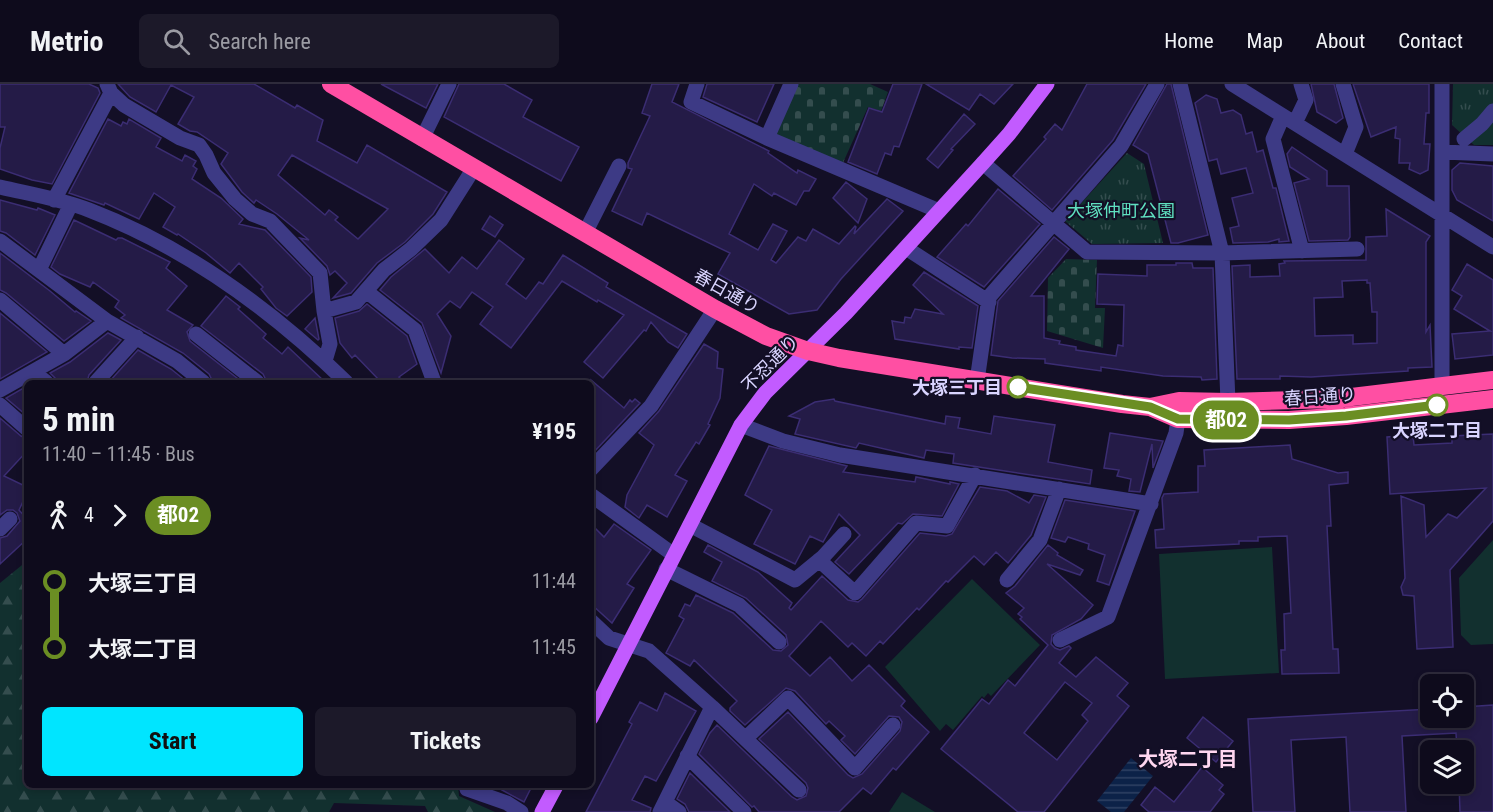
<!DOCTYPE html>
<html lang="en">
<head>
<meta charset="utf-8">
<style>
	:root { --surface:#0e0b1c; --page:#1c1929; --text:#f1f3f6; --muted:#9b9ba3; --line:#2e2b3b; --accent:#00e5ff }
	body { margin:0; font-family:"Roboto Condensed","Noto Sans JP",sans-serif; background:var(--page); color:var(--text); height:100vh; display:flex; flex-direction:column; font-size:22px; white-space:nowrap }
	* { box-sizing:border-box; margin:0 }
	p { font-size:20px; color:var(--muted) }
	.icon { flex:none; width:33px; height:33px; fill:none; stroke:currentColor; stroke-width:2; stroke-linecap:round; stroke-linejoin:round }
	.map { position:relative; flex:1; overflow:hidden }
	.side { position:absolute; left:24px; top:296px; width:570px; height:408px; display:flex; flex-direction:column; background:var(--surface); border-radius:9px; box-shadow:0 3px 9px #0003,0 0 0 2px var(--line) }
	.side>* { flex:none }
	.badge { padding:0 12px; border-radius:20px; font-size:21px; line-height:39px }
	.controls { position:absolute; left:1420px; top:590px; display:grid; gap:12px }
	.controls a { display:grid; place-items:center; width:54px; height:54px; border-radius:9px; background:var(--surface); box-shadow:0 3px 9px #0003,0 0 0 2px var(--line); font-size:30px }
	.map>.badge { position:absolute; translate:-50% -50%; box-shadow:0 0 0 3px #fff }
	.legs { display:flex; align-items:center; gap:9px; height:66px; padding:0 18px; font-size:20px }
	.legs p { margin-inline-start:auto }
	.headline { display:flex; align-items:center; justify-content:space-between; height:102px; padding:0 18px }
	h1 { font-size:33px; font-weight:700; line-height:45px }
	.cta { display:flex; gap:12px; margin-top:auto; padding:12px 18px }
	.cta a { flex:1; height:69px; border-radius:9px; background:var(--accent); color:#111; font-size:24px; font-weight:700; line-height:69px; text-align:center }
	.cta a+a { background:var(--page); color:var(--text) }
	ul { padding:0 18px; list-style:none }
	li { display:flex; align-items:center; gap:21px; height:66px; font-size:22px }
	li i { display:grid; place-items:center; width:9px; height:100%; margin:0 8px; background:currentColor }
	li i::after { content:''; width:15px; height:15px; margin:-8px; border:4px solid; border-radius:50%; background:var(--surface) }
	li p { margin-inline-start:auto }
	li:first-child i { background:linear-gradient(#0000 50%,currentColor 0) }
	li:last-child i { background:linear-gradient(currentColor 50%,#0000 0) }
	header { display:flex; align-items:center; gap:36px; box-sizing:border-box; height:84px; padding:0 30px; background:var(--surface); border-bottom:2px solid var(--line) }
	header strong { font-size:28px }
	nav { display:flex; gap:33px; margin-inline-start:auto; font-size:21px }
	.search { width:420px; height:54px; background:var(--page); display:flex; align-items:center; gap:15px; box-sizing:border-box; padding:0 21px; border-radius:9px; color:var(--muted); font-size:22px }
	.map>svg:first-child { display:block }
	.grass { fill:#12302f }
	.forest { fill:url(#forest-firs) }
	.cemetery { fill:url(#cemetery-stones) }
	.park { fill:url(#park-tufts) }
	.water { fill:url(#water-rules) }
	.building { fill:#241b47; stroke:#3b2d73; stroke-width:1.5; fill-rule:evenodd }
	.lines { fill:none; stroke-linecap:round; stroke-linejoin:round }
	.minor { stroke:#3d3a85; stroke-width:15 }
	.major { stroke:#c25bff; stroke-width:15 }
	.highway { stroke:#ff4fa3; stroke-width:18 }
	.line-1-casing { stroke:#fff; stroke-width:14 }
	.line-1 { stroke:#6b8e23; stroke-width:9 }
	.stop-1-dot { fill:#fff; stroke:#6b8e23; stroke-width:3 }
	.labels { text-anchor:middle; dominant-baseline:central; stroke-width:4.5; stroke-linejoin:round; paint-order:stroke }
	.park-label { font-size:18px; fill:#5fe0c0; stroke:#130f26 }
	.street-label { font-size:18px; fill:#d9d4ff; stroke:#130f26 }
	.stop-label { font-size:18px; font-weight:bold; fill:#d9d4ff; stroke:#130f26; text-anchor:end }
	.neighbourhood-label { font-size:20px; font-weight:bold; fill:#ffd6f0; stroke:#130f26 }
</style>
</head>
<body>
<header>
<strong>Metrio</strong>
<div class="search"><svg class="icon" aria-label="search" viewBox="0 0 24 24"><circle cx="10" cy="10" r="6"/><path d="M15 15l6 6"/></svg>Search here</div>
<nav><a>Home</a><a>Map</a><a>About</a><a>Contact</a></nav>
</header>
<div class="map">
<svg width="1493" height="728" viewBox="0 0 1493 728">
	<defs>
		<pattern id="forest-firs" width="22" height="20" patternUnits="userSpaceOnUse" patternTransform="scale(1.5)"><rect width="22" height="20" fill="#12302f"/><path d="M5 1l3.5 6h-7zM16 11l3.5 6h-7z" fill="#344d4e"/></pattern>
		<pattern id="cemetery-stones" width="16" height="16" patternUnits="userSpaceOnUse" patternTransform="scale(1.5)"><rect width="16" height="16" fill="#12302f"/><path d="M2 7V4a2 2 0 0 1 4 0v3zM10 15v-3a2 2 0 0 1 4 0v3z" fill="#344d4e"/></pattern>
		<pattern id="park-tufts" width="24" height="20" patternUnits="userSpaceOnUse" patternTransform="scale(1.5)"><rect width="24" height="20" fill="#12302f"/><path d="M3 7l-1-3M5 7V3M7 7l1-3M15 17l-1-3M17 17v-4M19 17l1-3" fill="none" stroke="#344d4e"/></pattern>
		<pattern id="water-rules" width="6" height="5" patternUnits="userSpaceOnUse" patternTransform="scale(1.5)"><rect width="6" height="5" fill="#0c2248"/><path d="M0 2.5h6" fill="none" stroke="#2f4163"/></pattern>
	</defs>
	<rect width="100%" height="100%" fill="#130f26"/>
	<!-- grass -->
	<path class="grass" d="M1493,456V560L1471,561L1461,551L1459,494Z
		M1272,463L1279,589L1165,595L1159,470Z
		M972,495L1040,561L991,612L988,609L984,614L982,612L953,646L946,640L940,647L885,583Z
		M902,708L935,728H889Z"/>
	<!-- forest -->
	<path class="forest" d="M27,477V700L458,701L459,712L495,728H428L425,722L334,719L329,728H0V499Z"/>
	<!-- cemetery -->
	<path class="cemetery" d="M796,0H870L888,8L881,27L868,23L842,81L776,53L775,49Z
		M1066,175L1097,176L1095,224H1105L1103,264L1047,247L1048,194Z"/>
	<!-- park -->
	<path class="park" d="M1453,0H1493V61H1474L1452,41Z
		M1127,69L1144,80L1163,159L1092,160L1065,137Z"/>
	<!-- water -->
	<path class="water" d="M1131,674L1153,692L1124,728H1111L1097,717Z"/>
	<!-- building -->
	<path class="building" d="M0,0H89L98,4L100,9L52,100L32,96L0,85V64L5,43H0Z
		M118,0H254L295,24L297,21L323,36L317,57L357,79L367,61L447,108L433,130L405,158L377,179L351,209L333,214L347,199L335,187L330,191L327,182L300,154L309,156L277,130L256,116L254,119L242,108L221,80L228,69L197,48L190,47L178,40L194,13L171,1L156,28L130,13ZM292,71L388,125L358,155L335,136L338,133L329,126L325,131L278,91Z
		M381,0H438L426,24Z
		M459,0H504L532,16L523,33L579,63L561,97L444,33Z
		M652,0H679L672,18L769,67L768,69L797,89L798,86L816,95L809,107H804L796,121L774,109L772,112L754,100L729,150L758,166L773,140L787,147L771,176L776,179L798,153L806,157L813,145L839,160L855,142L856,143L854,150L887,115L903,127L841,195L817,226L789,230L718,190L730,169L647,129L642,141L612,127L632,85L628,84V79L650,32L642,29Z
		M707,0H774L757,38L703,13Z
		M893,0H922L899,63L894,62L891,71L885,69L877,90L848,78L869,24L882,28Z
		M926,0H1013L994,20L980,10L969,26Z
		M1087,0H1146L1113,56L1052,126L1013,92L1046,55L1044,53L1055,40L1062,46Z
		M1167,0H1171L1208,151L1178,159H1171L1148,70L1133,61Z
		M1311,0H1334L1343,34L1336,39L1317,28Z
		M1353,0H1429V29H1426L1424,60H1430L1428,86L1420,90L1409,85L1410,79H1399L1400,55L1395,54L1396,43L1371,53Z
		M1206,11L1217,15L1221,29L1233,26L1241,31L1246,50L1252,48L1257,68L1263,66L1273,104H1276L1289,157L1279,158V155L1268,158L1233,159L1230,144L1239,142L1232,114L1253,109L1246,84L1221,90L1217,75L1209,77L1195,19Z
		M964,30L975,40L951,65L953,66L938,84L927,75Z
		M108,35L121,42L123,38L127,40L129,35L161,54L156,63L182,77L185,71L196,77L193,82L197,85L192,95L221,114L243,135L239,140L265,146L311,193L312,208L287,232L276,224L261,205L263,203L239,179L230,189L206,169L178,150L177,151L163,143L175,123L154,109L139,135L105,119L104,121L69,109Z
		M1292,63L1327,87V102H1349L1350,153L1348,156L1309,157L1294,99L1309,95L1290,83L1287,70Z
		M1460,79L1493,82V137L1457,116L1452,106V86Z
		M846,98L867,115L858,139L833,114Z
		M998,105L1040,140L984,203L937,173L966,140L968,142Z
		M0,116L37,126L38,124L55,131L35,171L6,149L0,147Z
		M1386,125L1430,152L1426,158V248L1430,241L1432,283L1408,284V287L1311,293L1280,292V295H1237L1232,182L1250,181V193L1280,192L1279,180L1285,179L1284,177L1366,176V153L1387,152ZM1367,196V199H1370L1372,228H1377V259L1353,260V251L1315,252L1314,214L1343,213L1342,197Z
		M490,132L503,141L495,153L482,145Z
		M74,136L116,156L118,154H122L170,178L166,184L187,202L167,226L193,241L187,248L190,257L242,298H213L209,290L183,269L121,234L125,231L115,223L119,217L93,198L90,203L60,190L51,183Z
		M1054,153L1069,165L1031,212H1044V254L1060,257L1059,260L1076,263V266L1116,272L1118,261L1123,262L1124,221L1097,220L1098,190L1147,192V181H1176V179H1192L1193,184H1213L1217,295L1202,296L1201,293L1163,292L1101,283V287L1045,279V275L1012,274L991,271L998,217Z
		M499,156L524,175L506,200L526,215L539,198L543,200L563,171L608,199L606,203L687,250L678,264L668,258L651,238L646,247L644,246L603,294L584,278L624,231L598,216L597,218L562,197L511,264L480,240L493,223L472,208L460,224L450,217L437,230L451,252L441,289L422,239L380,206L391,193L425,165L449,189L462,173L477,185Z
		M0,169L50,207L75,228L76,227L91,237L64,257L6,209L0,206Z
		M1467,180L1493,196V271L1455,275L1452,250L1490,247L1454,225L1462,212L1452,206Z
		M924,188L978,222L972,264L959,263V265L895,255L892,237L904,239L905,233L911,234L915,225L943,230L913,201Z
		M226,212L240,223L238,225L266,250L263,254L282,270L288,263L325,298H267L263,290L201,242Z
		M367,220L407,252L417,280L399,293L404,298H381L355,271L352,274L340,259L335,234L359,227Z
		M0,229L47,268L0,295Z
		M315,234L319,255L318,256L305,245Z
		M108,249L121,256L89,291L87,298H56L55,294L50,289L70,278Z
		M704,260L718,268L717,284L723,285L720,314L708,340L710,341L699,360L696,358L675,391L687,397L667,433L647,421L639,434L625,423L627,411L654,361L639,349L659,327Z
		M138,266L171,285L186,297L184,298H109Z
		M591,296L624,324L630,316L632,318L635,315L640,319L591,371Z
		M27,302V331H26L6,314Z
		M834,315L835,317L945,340L946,332L960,334L958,344L991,350L994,332L1055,341L1048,378L1092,386L1090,400L953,379L954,370L926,366L924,374L859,359L856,364L795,350L800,335L789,332L815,318Z
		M0,334L21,352L27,355V367L4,392L27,403V409L19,426L27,435V455L0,480V454L7,452L20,437L17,429L13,426H7L0,431Z
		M1110,349L1163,357L1153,384L1152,360L1140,408L1129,407L1131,395L1117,392L1119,386L1104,384Z
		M1493,350V437L1450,486L1453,563L1417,565L1414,512L1403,511L1401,503L1405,494L1401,412L1424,421L1426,453L1448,430L1457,434L1486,404L1390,410L1387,353L1413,351L1414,361L1452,359V352Z
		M1290,361L1292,375L1338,389L1348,388V399L1329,401L1331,442H1327L1333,565H1338L1339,589L1282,590L1281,566H1285L1284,530L1291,529L1287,452L1258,453V457H1239V460L1156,464L1155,446L1164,445L1162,414L1164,410L1198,408V382H1205L1204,366Z
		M769,362L847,382L843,388L915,398L916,393L950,400V398L959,400L942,432L913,430L902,440L898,439L849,490L835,478L860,451L839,430L823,458L810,452L795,480L754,460L772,426L745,411Z
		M980,403L1007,407L1029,419L1034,411L1046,413L1031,451L1008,479L996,468L984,481L974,472L948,498L946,497L919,526L917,524L883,560L880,557L866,572L852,559L848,563L821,537L789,572L810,592L830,573L852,597L869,581L905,617L901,622L929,648L896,686L893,684L871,710L863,704L839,728H759L754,722L752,723L699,670L710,649L717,641L792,713L797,716L806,712L808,704L806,699L759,655L788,628L848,691L853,694L862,690L900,647L902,638L899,633L889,632L855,670L841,656L845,652L829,637L826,640L795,607L786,604L745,641L730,627V624L737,617L694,576L690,582L666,569L684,535L679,532L685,520L690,522L696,511L733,529L773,566L781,567L788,561L786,551L746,514L712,497L722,478L704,468L708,461L758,488L792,519L789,524L791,526L822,492L848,516L858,518L862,515L920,449L946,452L952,450Z
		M1065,416L1135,427L1109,501L1097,497L1105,471L1088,465L1089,460L1068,453L1065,458L1051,454Z
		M591,440L604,453L614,440L651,466L627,500L634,504L612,539L591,520Z
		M1048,461L1058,469L1057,471L1083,486L1080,491L1047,480L1093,521L1081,535L1052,551L1051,560L1055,564L1060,566L1069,562L1071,564L1059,579L1076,593L1096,573L1128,599L1117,612L1129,622L1044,728H1018L941,665L982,615L989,620L1008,596L1015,602L1048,561L1020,535L1022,533L1018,530L1024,524L1006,509L1015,502ZM1065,598L1092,619L1082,631L1088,637L1057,676L1024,649Z
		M665,609L696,627L656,697L645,692L632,716L651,724L650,728H586L632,640L629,638L640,618L657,627Z
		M1493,621V728H1460L1459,699H1464V666H1457L1456,649L1402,652L1406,728H1350L1346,653L1291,656L1295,728H1253L1248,635L1431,625V633H1464V623Z
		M1203,633L1233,657L1216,678L1187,654Z
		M1202,683L1223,701L1219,706L1224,710L1210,728H1149L1141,721L1155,703L1174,718Z
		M690,689L730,728H689L685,720L677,715Z
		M491,700H533L524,718Z"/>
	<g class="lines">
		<!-- minor -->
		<path class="minor" d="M107,0L111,9L124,21L180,54L199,61L206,71L214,89L235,115L252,130L270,137L320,189L324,227L330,260L325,277
			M697,0L691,18L767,54L939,127
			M1180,0L1222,169L1228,318
			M1232,0L1493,163
			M1343,0L1356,43L1345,70
			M1283,32L1273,55L1302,167
			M1295,39L1306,16L1301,0
			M767,54L791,0
			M422,55L449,0
			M1464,55L1482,40L1493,27
			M1442,68L1493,70
			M983,79L1087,168L1222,169L1357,165
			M0,103C30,110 61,115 89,126C188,164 271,225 346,298
			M54,116L111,9
			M585,149L619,82
			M0,157L107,237L177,277L203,298
			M906,164L989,218
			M39,186L71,120
			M366,207L415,246L434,298
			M0,216L64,270
			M324,227L356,218L384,186L411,165L441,136L474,84
			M196,250L257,298
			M33,288L46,298
			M977,297L989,213L1121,62L1157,0
			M96,298L137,253
			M1442,302V0
			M0,306L64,270L107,237
			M0,321L27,345
			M741,341L783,357L840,371L1151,420
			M591,385L651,322L715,225
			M591,411L674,471
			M690,441L795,496L823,473L844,450
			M0,445L10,435
			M819,476L855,509L916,439L947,442L975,391
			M666,485L739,521L779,558
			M1007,496L1040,456L1059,405
			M591,537L609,554L649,567L712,623L799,706
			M1060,556L1108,533L1176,349L1178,335
			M746,654L788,614L855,684L893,641
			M687,672L744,728
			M466,700L467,705L507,719L521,728
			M665,718L679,728
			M660,728L712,623"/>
		<!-- major -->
		<path class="major" d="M591,634L741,341L765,309L846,229L983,79L1009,50L1047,0
			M542,728L557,700"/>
		<!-- highway -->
		<path class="highway" d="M331,0L715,225L766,252L808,267L839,274L1122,320L1150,323L1178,335L1289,336L1346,332L1493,315
			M1150,323L1179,317L1228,318L1335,315L1493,296"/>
	</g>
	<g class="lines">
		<defs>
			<path id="line-1" d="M1018,303L1150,323L1178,335L1289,336L1346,332L1437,321"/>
		</defs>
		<!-- line-1 casing -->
		<use href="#line-1" class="line-1-casing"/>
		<!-- line-1 -->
		<use href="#line-1" class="line-1"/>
	</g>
	<!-- markers -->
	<g class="stop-1-dot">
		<circle cx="1018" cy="303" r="10"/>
		<circle cx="1437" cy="321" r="10"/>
	</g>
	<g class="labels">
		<!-- park labels -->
		<g class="park-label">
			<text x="1121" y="126">大塚仲町公園</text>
		</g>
		<!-- street labels -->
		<g class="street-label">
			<text transform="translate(727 207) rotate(29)">春日通り</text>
			<text transform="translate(770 279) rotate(-45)">不忍通り</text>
			<text transform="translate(1320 312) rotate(-4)">春日通り</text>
		</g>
		<!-- stop labels -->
		<g class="stop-label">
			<text x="1002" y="303">大塚三丁目</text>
			<text x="1437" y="346" text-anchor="middle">大塚二丁目</text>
		</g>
		<!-- neighbourhood labels -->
		<g class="neighbourhood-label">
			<text x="1188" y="675">大塚二丁目</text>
		</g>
	</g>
</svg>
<div class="controls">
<a><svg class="icon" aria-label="locate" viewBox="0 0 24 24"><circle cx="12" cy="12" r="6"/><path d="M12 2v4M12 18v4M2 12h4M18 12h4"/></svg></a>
<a><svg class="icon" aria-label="layers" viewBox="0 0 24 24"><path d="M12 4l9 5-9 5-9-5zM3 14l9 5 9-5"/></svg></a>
</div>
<b class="badge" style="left:1226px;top:336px;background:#6b8e23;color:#fff">都02</b>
<section class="side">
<div class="headline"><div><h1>5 min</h1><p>11:40 – 11:45 · Bus</p></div><b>¥195</b></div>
<div class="legs"><svg class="icon" aria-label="walk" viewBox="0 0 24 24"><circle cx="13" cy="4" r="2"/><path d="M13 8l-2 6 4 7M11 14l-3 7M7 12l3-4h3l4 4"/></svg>4<svg class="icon" aria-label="forward" viewBox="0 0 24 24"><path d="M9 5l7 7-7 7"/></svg><b class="badge" style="background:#6b8e23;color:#fff">都02</b></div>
<ul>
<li><i style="color:#6b8e23"></i><b>大塚三丁目</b><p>11:44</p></li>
<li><i style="color:#6b8e23"></i><b>大塚二丁目</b><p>11:45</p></li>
</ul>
<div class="cta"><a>Start</a><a>Tickets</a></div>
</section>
</div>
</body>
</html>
